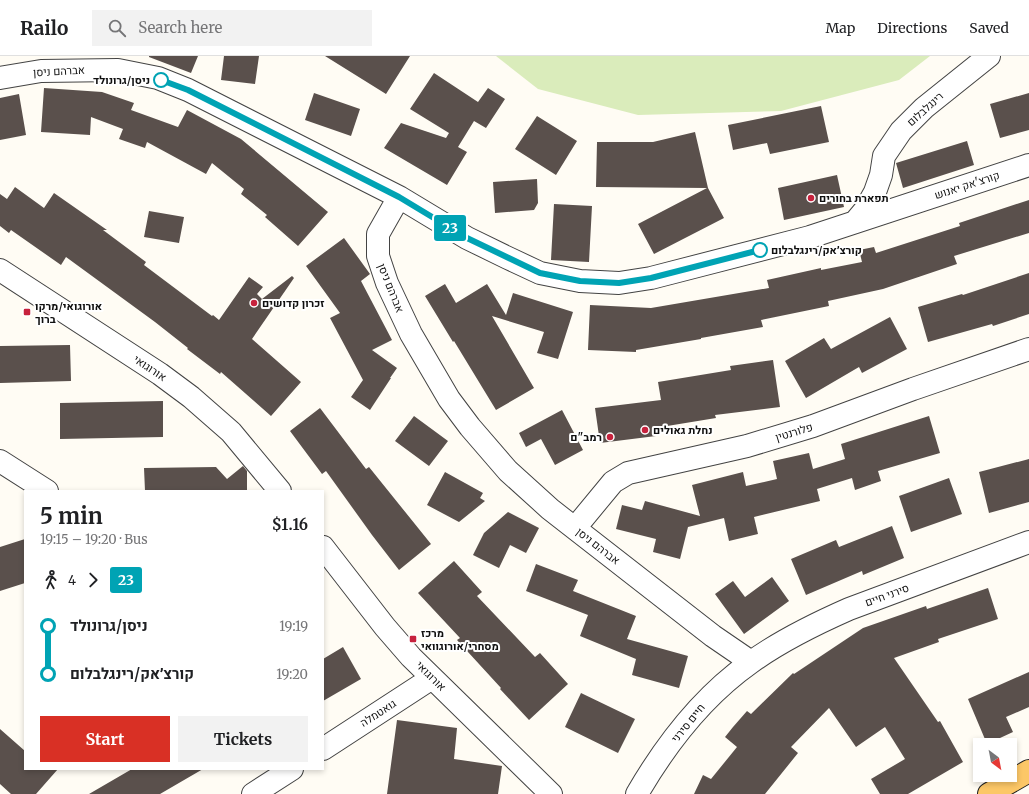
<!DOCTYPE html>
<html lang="en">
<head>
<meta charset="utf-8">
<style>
	:root { --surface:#fff; --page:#f2f2f2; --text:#202124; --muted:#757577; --line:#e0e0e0; --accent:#d93025 }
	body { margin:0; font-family:Merriweather,Heebo,serif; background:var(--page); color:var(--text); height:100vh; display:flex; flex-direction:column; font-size:15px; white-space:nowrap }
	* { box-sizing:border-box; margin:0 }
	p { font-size:13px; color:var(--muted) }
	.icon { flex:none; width:22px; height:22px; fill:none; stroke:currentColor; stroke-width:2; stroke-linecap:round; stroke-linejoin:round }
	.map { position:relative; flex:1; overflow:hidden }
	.panel { position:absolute; left:24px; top:434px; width:300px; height:280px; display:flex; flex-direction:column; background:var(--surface); border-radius:0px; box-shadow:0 2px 6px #0003 }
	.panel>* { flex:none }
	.badge { padding:0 8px; border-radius:3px; font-size:14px; line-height:26px }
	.needle { width:26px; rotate:148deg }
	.tools { position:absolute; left:973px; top:682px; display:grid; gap:8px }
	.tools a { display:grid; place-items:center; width:44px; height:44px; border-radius:0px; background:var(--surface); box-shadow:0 2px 6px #0003; font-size:20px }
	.map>.badge { position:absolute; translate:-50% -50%; box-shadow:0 0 0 2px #fff }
	.legs { display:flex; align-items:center; gap:6px; height:44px; padding:0 16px; font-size:13px }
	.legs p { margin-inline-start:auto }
	.summary { display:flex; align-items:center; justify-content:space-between; height:68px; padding:0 16px }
	h1 { font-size:22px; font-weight:700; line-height:30px }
	.button { display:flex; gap:8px; margin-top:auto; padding:8px 16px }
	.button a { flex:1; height:46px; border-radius:0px; background:var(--accent); color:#fff; font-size:16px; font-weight:700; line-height:46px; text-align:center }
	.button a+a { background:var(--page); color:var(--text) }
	ul { padding:0 16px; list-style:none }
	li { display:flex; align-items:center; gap:14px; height:48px; font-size:15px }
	li i { display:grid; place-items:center; width:6px; height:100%; margin:0 5px; background:currentColor }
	li i::after { content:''; width:10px; height:10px; margin:-5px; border:3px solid; border-radius:50%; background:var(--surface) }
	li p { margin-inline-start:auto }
	li:first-child i { background:linear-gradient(#0000 50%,currentColor 0) }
	li:last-child i { background:linear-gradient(currentColor 50%,#0000 0) }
	header { display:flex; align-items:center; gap:24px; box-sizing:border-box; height:56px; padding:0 20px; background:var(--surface); border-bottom:1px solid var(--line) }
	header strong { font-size:19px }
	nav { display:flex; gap:22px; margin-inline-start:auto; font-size:14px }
	.search { width:280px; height:36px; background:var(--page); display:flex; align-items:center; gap:10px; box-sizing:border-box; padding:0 14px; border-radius:0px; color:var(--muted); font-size:15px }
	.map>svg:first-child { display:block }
	.green { fill:#daecbb }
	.building { fill:#5a504c }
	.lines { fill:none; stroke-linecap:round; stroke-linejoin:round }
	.minor-casing { stroke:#434343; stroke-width:24 }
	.major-casing { stroke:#212121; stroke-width:24 }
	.minor { stroke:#fff; stroke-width:22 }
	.major { stroke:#fcc767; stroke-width:22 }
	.line-1-casing { stroke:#fff; stroke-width:9 }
	.line-1 { stroke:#00a3b4; stroke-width:6 }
	.stop-1-dot { fill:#fff; stroke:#00a3b4; stroke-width:2 }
	.poi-dot { fill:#c7223d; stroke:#fff; stroke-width:1.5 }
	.labels { text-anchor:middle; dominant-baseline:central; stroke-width:4; stroke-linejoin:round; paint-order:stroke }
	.street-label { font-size:11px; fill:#101010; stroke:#fff }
	.stop-label { font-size:11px; font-weight:bold; fill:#101010; stroke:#fff; text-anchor:end }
	.poi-label { font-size:11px; font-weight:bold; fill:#101010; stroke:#fff; text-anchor:start }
</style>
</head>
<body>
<header>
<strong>Railo</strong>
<div class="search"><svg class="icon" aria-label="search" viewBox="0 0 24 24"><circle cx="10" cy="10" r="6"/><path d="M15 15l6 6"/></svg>Search here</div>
<nav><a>Map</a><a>Directions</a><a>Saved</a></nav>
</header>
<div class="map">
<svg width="1029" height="738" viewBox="0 0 1029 738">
	<rect width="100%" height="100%" fill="#fffcf4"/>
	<!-- green -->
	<path class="green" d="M496,0H930L899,24L781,55L638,59L538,33Z"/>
	<!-- building -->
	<path class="building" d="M149,0H198L191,17L149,1Z
		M224,0H259L255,28L221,24Z
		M325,0H410L386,38Z
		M434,17L478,46L488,32L505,43L486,72L474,65L458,91L467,96L447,129L384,92L401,67L446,82L449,77L410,53Z
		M44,32L102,36L134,47L131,54L178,71L187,54L241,83L328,156L298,190L265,161L267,159L241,138L244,133L212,107L206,118L147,86L145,92L119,83L123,73L91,61L90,79L41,76Z
		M314,37L360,53L351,80L305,64Z
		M1029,37V74L1000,82L990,48Z
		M19,38L26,79L0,84V42Z
		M821,50L829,86L770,98L767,87L733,94L728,69Z
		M537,60L577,85L556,119L515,93Z
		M695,76L708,132L724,162L654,198L638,168L707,132L596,131L597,86H653Z
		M967,85L974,109L903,132L896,107Z
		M837,119L844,151L784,164L778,132Z
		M537,123L538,147L534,154L495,157L493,126Z
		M15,131L44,152L54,137L107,174H103L146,206L144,209L212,260L213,259L219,264L249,221L263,231L257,238L262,243L292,220L294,222L252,283L301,326L271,360L221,316L220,318L187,293L188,292L155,266L66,201L61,209L11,174L9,177L0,170V138L7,143Z
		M1029,144V177L954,200L957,208L883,233L828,245L829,250L761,264L763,271L701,282V283L636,294V296L588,294L590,249L651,252L769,232L767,224L821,212V214L862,206L859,194L874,191L876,197L960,170L959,167Z
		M554,148L592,150L589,206L551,204Z
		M149,155L184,161L179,187L144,181Z
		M344,182L370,218L361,225L392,284L372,294L397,312L390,322H391L370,354L351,341L363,324L330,262L340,257L306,210Z
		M1029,217V258L993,270L992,268L928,286L918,251L962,238L963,239Z
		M445,228L456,247L487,228L506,259L513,237L573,256L558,303L537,297L544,276L492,260L534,332L496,354L454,285L453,286L425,240Z
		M890,261L907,293L862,317L859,311L806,342L785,305L824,282L831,293Z
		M70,289L71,325L0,327V290Z
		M773,304L780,351L715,359L716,362L655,372L656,380L600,387L595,352L661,344L658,326L731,314L730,310Z
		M163,345V381L60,383V347Z
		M320,352L366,413L369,411L431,488L399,514L372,479L326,415L322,418L290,375Z
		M562,354L583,394L555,409L541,383L526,391L519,377Z
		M414,360L448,385L429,410L395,385Z
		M929,360L940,397L878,415L881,425L855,434L852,422L817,433L820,445L754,461L758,478L729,485L724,462L688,471L680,503L653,496L656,483L616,473L622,449L642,454L645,445L700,460L692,429L743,416L746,430L777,423L773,405L809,397L813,413L845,403L841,388Z
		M1029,403V446L989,457L979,416Z
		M243,410L247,415V435H145L144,412L216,411L227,423Z
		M445,416L483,437L480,442L485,445L459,466L427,449Z
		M949,422L962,458L911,476L899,440Z
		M508,456L539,472L526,497L510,489L499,512L473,499L484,477Z
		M892,470L904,502L863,519L862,515L806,539L791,503L836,484L839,491Z
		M25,483V527L0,535V491Z
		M454,505L482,536L477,540L535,601L540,597L568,628L529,664L500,633L501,632L457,584L460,582L418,537Z
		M536,508L578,524L573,535L636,560L627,583L688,600L679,632L632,619L636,603L580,580L588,559L526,535Z
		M772,521L789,545L744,578L715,538L733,525L745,541Z
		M988,532L998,563L938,583L939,586L894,602L938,666L940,665L963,706L908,738H880L871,723L905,703L885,671L856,691L829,652L791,691L798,697L765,738H694L703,719L711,723L737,691L725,681L733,671L747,655L751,658L793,617L794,618L863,572L926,550L927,553Z
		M343,591L361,623L323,645V603Z
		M1029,616V651L1006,661L1013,676L987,688L968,643Z
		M581,637L635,663L618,697L565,671Z
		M397,664L457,672L454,703L502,710L498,738H387Z
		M0,673L25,695V713H58L36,738H11L0,728Z
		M132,713H203L160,738H89Z"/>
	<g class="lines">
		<defs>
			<path id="minor" d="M0,22L41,15L118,14L158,22L188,34L399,141L467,182L508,202L540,217L580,225L619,227L651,222L810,181L1029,109
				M399,141L378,178V200L387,227L411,278L449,343L470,371L508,415L550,453L713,580L751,606
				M855,166L865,154L875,136L881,119L884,100L901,75L924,52L989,0
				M0,214L160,318L191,341L231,376L280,435
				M0,405L47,435
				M575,472L613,426L628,417L747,390L813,370L913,333L1029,293
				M323,491L385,571L411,601L551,738
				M323,693L432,622
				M253,738L292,713
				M637,738C666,688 702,641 750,607C780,585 815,568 849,553L1029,486"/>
			<path id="major" d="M989,738L1029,715"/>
		</defs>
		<!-- minor casing -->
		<use href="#minor" class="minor-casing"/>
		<!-- major casing -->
		<use href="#major" class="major-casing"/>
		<!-- minor -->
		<use href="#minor" class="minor"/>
		<!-- major -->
		<use href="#major" class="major"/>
	</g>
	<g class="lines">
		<defs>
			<path id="line-1" d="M161,24L188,34L399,141L467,182L540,217L580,225L619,227L651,222L760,194"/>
		</defs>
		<!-- line-1 casing -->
		<use href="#line-1" class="line-1-casing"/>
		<!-- line-1 -->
		<use href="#line-1" class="line-1"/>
	</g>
	<!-- markers -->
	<g class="stop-1-dot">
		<circle cx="161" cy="24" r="7"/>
		<circle cx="760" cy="194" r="7"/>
	</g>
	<g class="poi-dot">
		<circle cx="811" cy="142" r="4"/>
		<circle cx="254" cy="247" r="4"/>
		<rect x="23" y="252" width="8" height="8" rx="2"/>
		<circle cx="645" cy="374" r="4"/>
		<circle cx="610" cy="381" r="4"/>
		<rect x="409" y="579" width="8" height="8" rx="2"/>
	</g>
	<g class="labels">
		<!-- street labels -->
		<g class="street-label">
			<text transform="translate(59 15) rotate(-3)">אברהם ניסן</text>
			<text transform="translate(925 53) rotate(-42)">רינגלבלום</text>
			<text transform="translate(967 129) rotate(-18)">קורצ'אק יאנוש</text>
			<text transform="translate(391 232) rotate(68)">אברהם ניסן</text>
			<text transform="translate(150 312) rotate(34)">אורוגואי</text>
			<text transform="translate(794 376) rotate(-17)">פלורנטין</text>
			<text transform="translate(598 490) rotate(38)">אברהם ניסן</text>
			<text transform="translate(887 539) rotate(-20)">סירני חיים</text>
			<text transform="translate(431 620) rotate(45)">אורוגואי</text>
			<text transform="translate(378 657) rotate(-33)">גואטמלה</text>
			<text transform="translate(688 667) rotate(-51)">חיים סירני</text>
		</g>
		<!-- stop labels -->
		<g class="stop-label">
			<text x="150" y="24">ניסן/גרונולד</text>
			<text x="771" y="194" text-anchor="start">קורצ׳אק/רינגלבלום</text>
		</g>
		<!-- poi labels -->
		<g class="poi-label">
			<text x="819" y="142">תפארת בחורים</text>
			<text x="262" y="247">זכרון קדושים</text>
			<text x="35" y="250">אורוגואי/מרקו<tspan x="35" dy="13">ברוך</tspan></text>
			<text x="653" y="374">נחלת גאולים</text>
			<text x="602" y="381" text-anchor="end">רמב"ם</text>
			<text x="421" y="577">מרכז<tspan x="421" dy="13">מסחרי/אורוגוואי</tspan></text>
		</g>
	</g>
</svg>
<div class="tools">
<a><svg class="needle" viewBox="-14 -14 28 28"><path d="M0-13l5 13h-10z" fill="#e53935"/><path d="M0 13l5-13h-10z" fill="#757577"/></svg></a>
</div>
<b class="badge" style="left:450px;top:172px;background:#00a3b4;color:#fff">23</b>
<section class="panel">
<div class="summary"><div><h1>5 min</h1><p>19:15 – 19:20 · Bus</p></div><b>$1.16</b></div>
<div class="legs"><svg class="icon" aria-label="walk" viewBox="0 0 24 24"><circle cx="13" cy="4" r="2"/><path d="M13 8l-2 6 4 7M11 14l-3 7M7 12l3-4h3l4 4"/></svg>4<svg class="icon" aria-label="forward" viewBox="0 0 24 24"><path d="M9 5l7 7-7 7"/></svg><b class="badge" style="background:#00a3b4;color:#fff">23</b></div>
<ul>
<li><i style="color:#00a3b4"></i><b>ניסן/גרונולד</b><p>19:19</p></li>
<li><i style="color:#00a3b4"></i><b>קורצ׳אק/רינגלבלום</b><p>19:20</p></li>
</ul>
<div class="button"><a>Start</a><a>Tickets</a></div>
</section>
</div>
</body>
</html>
